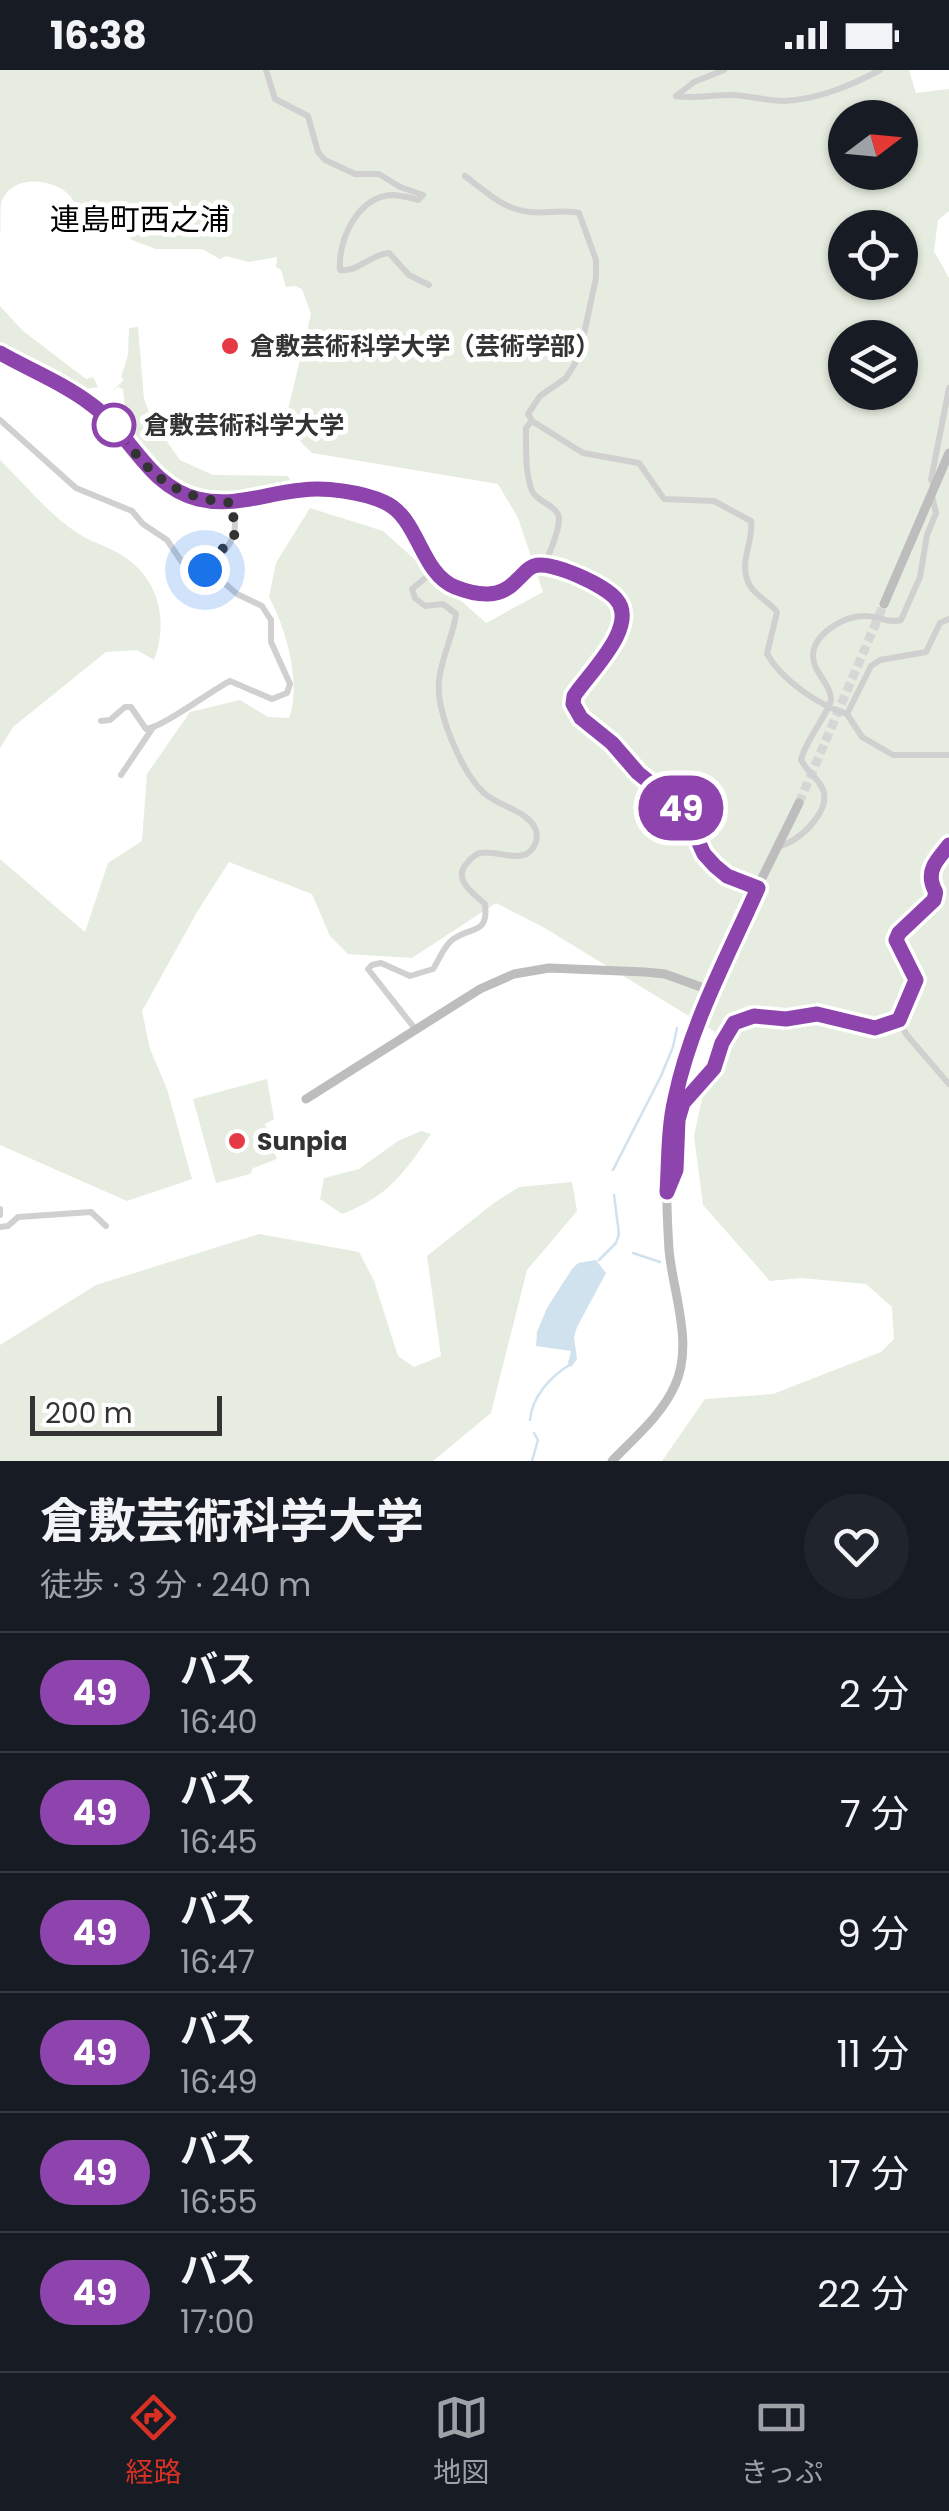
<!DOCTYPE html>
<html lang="ja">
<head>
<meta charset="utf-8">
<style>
	:root { --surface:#171b24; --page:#20242c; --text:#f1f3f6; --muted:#9ea1a6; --line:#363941; --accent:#d93025 }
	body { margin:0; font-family:Poppins,"Noto Sans JP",sans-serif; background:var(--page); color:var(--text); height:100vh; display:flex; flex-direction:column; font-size:38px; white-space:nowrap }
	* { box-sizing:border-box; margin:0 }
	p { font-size:32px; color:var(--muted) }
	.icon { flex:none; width:55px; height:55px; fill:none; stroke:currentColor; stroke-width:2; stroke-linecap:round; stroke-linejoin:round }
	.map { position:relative; height:1391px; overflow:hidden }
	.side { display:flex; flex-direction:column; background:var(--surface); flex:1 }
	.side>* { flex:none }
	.badge { padding:0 20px; border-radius:32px; font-size:35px; line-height:65px }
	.needle { width:65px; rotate:74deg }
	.tools { position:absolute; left:828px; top:30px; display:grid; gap:20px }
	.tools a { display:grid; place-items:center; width:90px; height:90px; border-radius:50%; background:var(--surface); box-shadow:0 2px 8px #0004; font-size:50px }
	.scale { position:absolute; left:30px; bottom:25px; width:192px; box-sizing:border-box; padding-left:10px; border:5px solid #333; border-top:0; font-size:28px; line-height:35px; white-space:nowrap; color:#333; -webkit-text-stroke:8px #fff; paint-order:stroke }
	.you { position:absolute; width:50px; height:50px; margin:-25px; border:8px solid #fff; border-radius:50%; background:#1a73e8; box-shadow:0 0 0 15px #1a73e833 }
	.map>.badge { position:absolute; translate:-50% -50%; box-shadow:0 0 0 5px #fff }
	.round { display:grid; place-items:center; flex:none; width:105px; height:105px; border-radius:52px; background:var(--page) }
	.headline { display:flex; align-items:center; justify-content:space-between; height:170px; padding:0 40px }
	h1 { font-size:48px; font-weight:700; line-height:75px }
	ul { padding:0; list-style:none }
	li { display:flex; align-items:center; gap:30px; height:120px; padding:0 40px; border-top:2px solid var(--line) }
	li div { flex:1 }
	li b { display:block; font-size:38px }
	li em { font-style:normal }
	li .badge { min-width:110px; font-weight:700; text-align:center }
	.status { display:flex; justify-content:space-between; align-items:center; height:70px; padding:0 50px; background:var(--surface); direction:ltr }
	.status svg { height:28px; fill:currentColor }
	.menu { display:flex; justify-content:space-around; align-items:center; height:140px; border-top:2px solid var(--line); background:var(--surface); font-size:28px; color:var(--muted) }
	.menu a { display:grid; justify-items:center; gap:5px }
	.menu .current { color:var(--accent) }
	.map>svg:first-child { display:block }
	.green { fill:#e6ecdf; fill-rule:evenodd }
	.water { fill:#cfe2ee }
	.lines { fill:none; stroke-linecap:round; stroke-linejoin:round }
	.stream { stroke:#cfe2ee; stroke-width:2.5 }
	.secondary-tunnel { stroke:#d6d6d6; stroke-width:9; stroke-dasharray:9 4.5; stroke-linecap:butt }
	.street { stroke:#d0d0d0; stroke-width:6 }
	.secondary { stroke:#bdbdbd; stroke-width:9 }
	.line-casing { stroke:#fff; stroke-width:22 }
	.line { stroke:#8e44ad; stroke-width:15 }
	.walk { stroke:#333; stroke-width:10; stroke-dasharray:0 18 }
	.poi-dot { fill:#e63946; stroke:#fff; stroke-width:4 }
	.stop-dot { fill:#fff; stroke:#8e44ad; stroke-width:5 }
	.labels { text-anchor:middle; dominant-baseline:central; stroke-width:10; stroke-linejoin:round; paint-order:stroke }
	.poi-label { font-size:25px; font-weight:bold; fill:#333; stroke:#fff; text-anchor:start }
	.stop-label { font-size:25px; font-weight:bold; fill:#333; stroke:#fff; text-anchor:start }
	.quarter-label { font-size:30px; fill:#000; stroke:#fff }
</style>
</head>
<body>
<div class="status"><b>16:38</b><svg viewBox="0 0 49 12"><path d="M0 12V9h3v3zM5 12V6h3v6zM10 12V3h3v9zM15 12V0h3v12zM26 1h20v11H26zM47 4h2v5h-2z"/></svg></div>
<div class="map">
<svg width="949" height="1391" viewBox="0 0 949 1391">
	<rect width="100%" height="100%" fill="#fff"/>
	<!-- green -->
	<path class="green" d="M0,0H909L916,23L949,19V141L938,150L934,181L949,208V1391H662L705,1329L773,1324L881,1282L894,1269L892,1237L866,1214L801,1208L770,1211L703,1135L694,1066L706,1011L730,971L543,857L496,833L412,888L348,884L330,866L312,824L229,792L197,842L142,941L150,979L167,1019L192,1109L127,1131L0,1075V789L85,862L108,793L142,771L147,704L190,642L240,630L268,647L289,648C302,615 286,558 269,527L276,493L310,438L383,461L486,553L543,522L518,448L498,414L312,383L290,361L286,348L311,244L302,219L295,216L286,217L281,200L276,197L277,187L249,192L226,186L220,189L202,179H156L132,170L114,148L79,140C75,135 74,130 70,126C53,107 9,104 1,134C0,144 1,157 0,166ZM845,48H900V102H845ZM845,158H900V212H845ZM845,268H900V322H845Z
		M0,236L23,261L86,309L93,307L98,317L81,320L0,276Z
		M138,257L144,329L152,350L180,390L213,405L288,406L293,416C270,420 244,427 221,426C178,424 139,391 122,353L126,348L123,319L118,317L110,323L124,310L121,307L128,285L129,258Z
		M0,390C26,415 48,444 79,464C91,472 107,476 120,484C159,507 169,550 154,590L137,580L106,582L13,657L0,678Z
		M267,1009L274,1049L265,1054L277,1089L253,1098L250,1104L216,1113L193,1029Z
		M421,1061L431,1064C402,1105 390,1125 342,1144L320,1129L324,1108L359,1099L398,1071Z
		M572,1112L577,1141L527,1200L491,1343L433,1391H0V1275L96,1215L259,1164L359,1182L374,1211L398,1286L414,1297L441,1286L427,1186L494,1133L519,1117Z"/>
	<!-- water -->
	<path class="water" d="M596,1190L606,1203L577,1257L574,1267L577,1289L571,1297L568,1293L571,1281L536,1276L537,1262L547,1238L572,1199L578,1193Z"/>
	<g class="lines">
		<!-- stream -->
		<path class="stream" d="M613,1100L661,1006L673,977L677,958
			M633,1183L660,1192
			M599,1190L616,1173L619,1164L614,1125
			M530,1350C532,1326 551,1306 571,1294
			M532,1391L538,1370L534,1363"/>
		<!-- secondary-tunnel -->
		<path class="secondary-tunnel" d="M799,733L884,534"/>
		<!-- street -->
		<path class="street" d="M266,0L275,29L308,46L318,82L325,90L355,104H379L400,117L423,125L418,130C410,128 401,125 393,125C358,126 338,169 340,200C357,203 371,184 389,183L409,205L429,215
			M676,26C695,29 711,25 730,25C748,25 766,31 784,31C819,29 850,16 880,0
			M676,26L694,12L724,0
			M465,106C485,121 504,140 530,142C546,144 563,139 579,143L596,190V208L579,287L566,308L540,326L528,344L532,351L583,383L639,393L664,429L714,431L751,451C754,472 738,492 749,514C754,525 770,532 777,542L767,584C782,610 818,635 847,644L871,596L880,590L926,582L940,553L949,549
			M0,350L76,418L132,441L143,454L167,470L190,504C206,504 227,481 233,467C237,456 234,443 232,433
			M532,351L526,358C526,376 525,403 532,421C537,432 557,435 559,448C560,461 549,481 546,494
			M935,415L931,410L949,318
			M301,419C326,419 379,422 397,440C408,451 414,466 422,479C430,491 438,508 450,515C469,527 498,529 515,513C519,508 525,499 531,496C544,489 562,500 575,505C660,539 607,576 574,626L573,634L581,648L612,673L638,703L684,740L704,784L715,795L727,806L757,817
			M847,644L862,667L893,685H949
			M101,651L110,650L125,637H131L146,659C163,657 209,622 230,611L272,629L287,623L290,614L271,572V550L262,536L237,524L207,498
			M121,705L152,659
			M949,775C935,792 927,800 936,822L934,830L899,863L896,871L915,910L899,951L906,964L949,1014
			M778,776C797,774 828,744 824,723C822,711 807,702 801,690C805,670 832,639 831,628C830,613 813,602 813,586C813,564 844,546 864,546C878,545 887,554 901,550L920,507L927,465L936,443L932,426
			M416,960L368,899L372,895L381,893L410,906L433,899C439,890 443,878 451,871C469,855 489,867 485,834C473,823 451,809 468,792C470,789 476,784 480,783C498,779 527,798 536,772C537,768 537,761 535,758C526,740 498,736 484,723C462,703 436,642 439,611C441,588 453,567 456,544L443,534L425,536L415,528L412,519L435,500
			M669,1117L676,1099L678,1050L683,1033L714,999L722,973L734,953L753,946L786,949L817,944L875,958L899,951
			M0,1139V1145
			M0,1157L8,1156L18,1147L91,1142L106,1156"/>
		<!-- secondary -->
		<path class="secondary" d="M0,283C31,300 66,314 94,336C114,353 127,375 144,394C189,446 242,432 301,419
			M884,534L949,383
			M306,1029L480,919L514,904L549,898L645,902L665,904L712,921
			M612,1391C634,1368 662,1345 675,1315C694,1274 673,1223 669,1180C666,1130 664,1076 675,1028C697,929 755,824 799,733"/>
	</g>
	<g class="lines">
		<defs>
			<path id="line" d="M0,283C30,300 65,314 92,335C131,364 147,416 198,429C235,438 266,423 302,420C326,417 362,422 384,432C419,447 420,503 455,517C478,526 500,529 517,510C523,505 527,498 534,496C551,490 604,515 616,529C640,556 588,604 574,626L573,634L581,648L612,673L638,703L684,740L704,784L715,796L727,806L758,818C728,886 690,955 675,1029C668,1059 669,1091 667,1122L676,1100L678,1050L683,1033L714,998L722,973L734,953L754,946L786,949L817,944L875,958L899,950L916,910L896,870L899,863L934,830C937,816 936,827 932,813C928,797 940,787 949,775"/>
		</defs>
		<!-- line casing -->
		<use href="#line" class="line-casing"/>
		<!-- line -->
		<use href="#line" class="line"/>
		<!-- walk -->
		<path class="walk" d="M114,355C149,404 170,427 232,433L235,464L205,500"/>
	</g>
	<!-- markers -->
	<g class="poi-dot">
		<circle cx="230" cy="276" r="10"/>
		<circle cx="237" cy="1071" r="10"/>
	</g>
	<circle class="stop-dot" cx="114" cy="355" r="20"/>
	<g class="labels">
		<!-- poi labels -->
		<g class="poi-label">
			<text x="250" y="276">倉敷芸術科学大学（芸術学部）</text>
			<text x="257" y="1071">Sunpia</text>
		</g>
		<!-- stop labels -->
		<g class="stop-label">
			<text x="144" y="355">倉敷芸術科学大学</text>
		</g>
		<!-- quarter labels -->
		<g class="quarter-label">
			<text x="140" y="149">連島町西之浦</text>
		</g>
	</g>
</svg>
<div class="tools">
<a><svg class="needle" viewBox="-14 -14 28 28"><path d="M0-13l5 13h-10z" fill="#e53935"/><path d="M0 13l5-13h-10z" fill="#9ea1a6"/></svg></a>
<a><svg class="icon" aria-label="locate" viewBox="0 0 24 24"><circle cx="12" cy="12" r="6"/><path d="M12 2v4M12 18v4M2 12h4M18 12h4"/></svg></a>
<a><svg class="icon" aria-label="layers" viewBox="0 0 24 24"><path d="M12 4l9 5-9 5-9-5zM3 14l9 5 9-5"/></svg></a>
</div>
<div class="scale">200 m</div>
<div class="you" style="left:205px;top:500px"></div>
<b class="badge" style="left:681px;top:738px;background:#8e44ad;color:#fff">49</b>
</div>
<section class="side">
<div class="headline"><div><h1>倉敷芸術科学大学</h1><p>徒歩 · 3 分 · 240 m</p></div><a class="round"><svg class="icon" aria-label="heart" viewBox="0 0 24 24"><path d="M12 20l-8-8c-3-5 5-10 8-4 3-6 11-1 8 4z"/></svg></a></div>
<ul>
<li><span class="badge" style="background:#8e44ad;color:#fff">49</span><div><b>バス</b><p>16:40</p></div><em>2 分</em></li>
<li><span class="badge" style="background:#8e44ad;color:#fff">49</span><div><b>バス</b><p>16:45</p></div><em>7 分</em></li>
<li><span class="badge" style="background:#8e44ad;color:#fff">49</span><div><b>バス</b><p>16:47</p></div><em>9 分</em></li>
<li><span class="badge" style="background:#8e44ad;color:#fff">49</span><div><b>バス</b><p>16:49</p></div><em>11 分</em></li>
<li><span class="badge" style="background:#8e44ad;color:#fff">49</span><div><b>バス</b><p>16:55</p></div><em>17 分</em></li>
<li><span class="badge" style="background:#8e44ad;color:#fff">49</span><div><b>バス</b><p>17:00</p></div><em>22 分</em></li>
</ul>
</section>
<nav class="menu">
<a class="current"><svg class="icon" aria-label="directions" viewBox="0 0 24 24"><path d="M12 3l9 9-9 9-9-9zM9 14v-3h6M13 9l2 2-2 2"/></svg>経路</a>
<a><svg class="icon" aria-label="map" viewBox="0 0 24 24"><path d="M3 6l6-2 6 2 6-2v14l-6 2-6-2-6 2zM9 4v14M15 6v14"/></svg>地図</a>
<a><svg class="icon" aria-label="tickets" viewBox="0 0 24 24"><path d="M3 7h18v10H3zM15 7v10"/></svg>きっぷ</a>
</nav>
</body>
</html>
